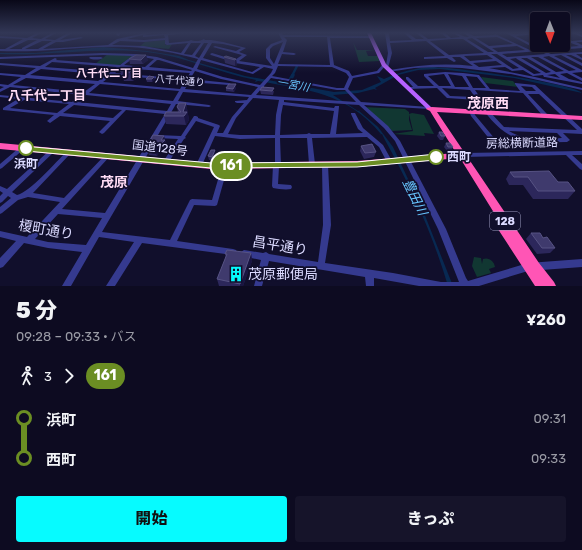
<!DOCTYPE html>
<html lang="ja">
<head>
<meta charset="utf-8">
<style>
	:root { --surface:#0d0b21; --page:#16142a; --text:#f1f3f6; --muted:#9a9ba5; --line:#2d2b3f; --accent:#06fbff }
	body { margin:0; font-family:Rubik,"Noto Sans JP",sans-serif; background:var(--page); color:var(--text); height:100vh; display:flex; flex-direction:column; font-size:15px; white-space:nowrap }
	* { box-sizing:border-box; margin:0 }
	p { font-size:13px; color:var(--muted) }
	.icon { flex:none; width:22px; height:22px; fill:none; stroke:currentColor; stroke-width:2; stroke-linecap:round; stroke-linejoin:round }
	.map { position:relative; height:286px; overflow:hidden }
	.drawer { display:flex; flex-direction:column; background:var(--surface); flex:1 }
	.drawer>* { flex:none }
	.badge { padding:0 8px; border-radius:13px; font-size:14px; line-height:26px }
	.needle { width:26px; rotate:179deg }
	.fabs { position:absolute; left:530px; top:12px; display:grid; gap:8px }
	.fabs a { display:grid; place-items:center; width:40px; height:40px; border-radius:4px; background:var(--surface); box-shadow:0 1px 3px #0004,0 0 0 1px var(--line); font-size:20px }
	.map>.badge { position:absolute; translate:-50% -50%; box-shadow:0 0 0 2px #fff }
	.legs { display:flex; align-items:center; gap:6px; height:44px; padding:0 16px; font-size:13px }
	.legs p { margin-inline-start:auto }
	.head { display:flex; align-items:center; justify-content:space-between; height:68px; padding:0 16px }
	h1 { font-size:22px; font-weight:800; line-height:30px }
	.cta { display:flex; gap:8px; margin-top:auto; padding:8px 16px }
	.cta a { flex:1; height:46px; border-radius:4px; background:var(--accent); color:#111; font-size:16px; font-weight:800; line-height:46px; text-align:center }
	.cta a+a { background:var(--page); color:var(--text) }
	ul { padding:0 16px; list-style:none }
	li { display:flex; align-items:center; gap:14px; height:40px; font-size:15px }
	li i { display:grid; place-items:center; width:6px; height:100%; margin:0 5px; background:currentColor }
	li i::after { content:''; width:10px; height:10px; margin:-5px; border:3px solid; border-radius:50%; background:var(--surface) }
	li p { margin-inline-start:auto }
	li:first-child i { background:linear-gradient(#0000 50%,currentColor 0) }
	li:last-child i { background:linear-gradient(currentColor 50%,#0000 0) }
	.map>svg:first-child { display:block }
	.green { fill:#113732 }
	.water { fill:#082952 }
	.lines { fill:none; stroke-linecap:round; stroke-linejoin:round }
	.canal-far1 { stroke:#082952; stroke-width:2.5 }
	.canal { stroke:#082952; stroke-width:3.5 }
	.minor { fill:#353a8f; fill-rule:evenodd }
	.major { fill:#b761ff; fill-rule:evenodd }
	.highway { fill:#ff55b5; fill-rule:evenodd }
	.wall { fill:#2c275b }
	.shaded-wall { fill:#191541 }
	.building { fill:#3f3a6d; stroke:#575384 }
	.line-1 { fill:#6b8e23; stroke:#fff }
	.stop-1-dot { fill:#fff; stroke:#6b8e23; stroke-width:2 }
	.labels { text-anchor:middle; dominant-baseline:central; stroke-width:3.5; stroke-linejoin:round; paint-order:stroke }
	.far-street-label { font-size:10px; fill:#dbdaff; stroke:#110f2c }
	.far-neighbourhood-label { font-size:11px; font-weight:bold; fill:#ffdcf5; stroke:#110f2c }
	.far-water-label { font-size:11px; font-style:italic; fill:#68c6ff; stroke:#110f2c }
	.shield { fill:#110f2c; stroke:#9e9dc0; stroke-width:1 }
	.shield-label { font-size:11px; font-weight:bold; fill:#dbdaff }
	.street-label { font-size:12px; fill:#dbdaff; stroke:#110f2c }
	.stop-label { font-size:12px; font-weight:bold; fill:#dbdaff; stroke:#110f2c; text-anchor:start }
	.neighbourhood-label { font-size:13px; font-weight:bold; fill:#ffdcf5; stroke:#110f2c }
	.water-label { font-size:13px; font-style:italic; fill:#68c6ff; stroke:#110f2c }
	.quarter-label { font-size:14px; font-weight:bold; fill:#ffdcf5; stroke:#110f2c }
	.near-street-label { font-size:14px; fill:#dbdaff; stroke:#110f2c }
	.near-poi-label { font-size:14px; fill:#dbdaff; stroke:#110f2c; text-anchor:start }
</style>
</head>
<body>
<div class="map">
<svg width="582" height="286" viewBox="0 0 582 286">
	<rect width="100%" height="100%" fill="#110f2c"/>
	<!-- green -->
	<path class="green" d="M165,40V45L172,44L169,49L140,46L145,42Z
		M353,42L357,50H375L366,51L368,56H378L380,61L359,62Z
		M108,54L133,56L118,66L95,64Z
		M481,77L513,81L518,87L485,83Z
		M364,107L405,109L409,112V120L412,130L392,131Z
		M412,113L424,115L434,134L424,133L425,136L393,134L413,131L409,114Z
		M474,257L481,258L482,264L483,259C489,257 494,261 495,267L489,269L491,273L477,277L472,266Z"/>
	<!-- water -->
	<path class="water" d="M103,47L147,51L179,56L189,60L245,76L334,92L362,90L381,82L377,76L384,79C400,72 414,68 432,67C452,67 572,83 582,93L514,78L440,69L418,70L398,75L375,88L377,90L374,89L358,93L333,95L358,111L361,110L359,111L378,127L393,147L424,213L453,286H448C433,235 411,187 385,140L382,134L378,135L381,134C346,92 308,90 258,81L255,82L256,80C219,73 184,56 147,52C97,47 49,56 0,54V53H35Z"/>
	<g class="lines">
		<!-- canal-far1 -->
		<path class="canal-far1" d="M292,76L297,66"/>
		<!-- canal -->
		<path class="canal" d="M290,80L293,75"/>
		<!-- minor -->
		<path class="minor" d="M37,33H41L32,38L41,39L52,33H56L45,39L55,40L68,33H72L60,40L81,37L83,38L63,42H56L43,49L108,45L117,39L145,33H151L145,35L180,33L178,34L168,35L169,43L189,41L191,40C195,42 201,41 204,39L205,40H211L223,42L246,48L239,52L247,55L239,61L272,66L266,58V49L271,44L282,40L278,33H282L283,35L372,36L373,37L371,38H330L334,65L349,71L352,76L377,71L383,64L386,65L388,53L385,33H389L390,41L412,40L404,33H408L416,39H424L416,33H420L428,39L447,38L441,33H445L451,38L460,37L453,33C460,33 462,37 469,37L464,33H468L474,36L494,35L495,34L530,50L536,49L506,33H510L513,34L537,33V34L516,36L541,49L579,46L571,43H563V41H567L563,39V37L572,41L582,40V42H576L582,45V48L544,51L551,54L582,52V54H576L582,58V60L571,55H566L582,63V66L561,55L554,56L582,70V72L572,73L582,78V81L567,73L560,74L569,79L582,82V84L545,77H544L543,75L533,76L523,70L512,71L505,67L489,68L535,77L582,88V90L511,74L462,68L438,67L414,68L389,72V70H390C418,65 445,63 473,66L460,57H452L456,61L454,62L447,58L424,59V57H425L445,56L426,41L390,43L392,53L388,68H386L385,66L379,73L353,78L348,89L361,102L429,107L431,108L429,109L364,105L388,126L400,141L446,229L466,278L468,281L528,263L582,259V267L528,271L479,286H419L374,278V286H366L365,277L269,261L262,286H254L261,260L241,256L240,254L241,252L244,250L263,253L266,252L269,254L318,262L323,225L322,165L323,164H327L328,165L331,225L325,263L393,273L441,282H459L438,229L395,141L384,128L359,105L284,100V102L334,108L335,106H339V107L336,134L363,133L358,129L351,114V113H355L363,128L383,145L392,161L389,163L387,162L379,147L367,137L312,138L315,164L314,165H310L309,164L307,138H280L281,165L279,167L278,184L291,185L292,187L291,189C286,190 278,189 273,188L272,186L273,165L275,163V138L240,139L215,136L202,165L201,166H197L196,165L214,127L196,121L185,137L186,138L184,139L168,163L166,164L163,162L178,139L157,138L102,232L170,240L190,200L192,199L212,200L222,166L223,165H227L228,166L217,205L215,206L194,205L177,241L233,249L236,250L237,252L236,254L233,255L142,243L115,286H106L134,242L99,237L71,286H62L82,252L48,248L24,243L3,267L0,268V258L16,241L0,237V231L27,237L60,202L28,197L18,200L2,213L0,214V207L11,198L8,196L2,202L0,203V196L3,193L0,191V186L7,189L51,149H55L56,150L55,151L12,192L17,195C30,192 56,162 67,151H71L72,152L71,153L33,193L64,198L106,154L108,153L111,155L110,156L62,209L105,213L165,114L126,110L104,133L102,134L99,132L110,121L60,116L50,123L47,121L54,115L3,110V108L18,99L0,97V95L72,102L81,95L10,87L0,92V89L4,87L0,86V84L8,85L21,77L0,75V73L25,75L36,68L0,65V63L40,66L55,58L57,59L56,60L120,65L132,56L103,55L0,59V57L103,53L135,54L157,57L193,68L198,59C175,53 152,48 129,47C86,45 43,53 0,51V49H5L23,39L0,38V36L27,38ZM143,35V37H144L164,35L165,38L144,40L127,39ZM284,37H327L330,65L278,64L282,54L294,55L296,54L294,53L283,52L287,40ZM497,37L513,44L489,46L476,38ZM472,38L494,52H488L467,39ZM452,39H463L484,53L449,55L430,41ZM28,40H37L22,48V49H9ZM165,40V44L167,45L188,43L181,53L144,46L112,45L120,41L144,42ZM42,41H52L38,49H25ZM283,42L274,64L270,58V49L273,46ZM191,43H201L192,55L184,54ZM204,43H208L199,58L195,56ZM212,43L223,44L241,48L236,51L215,46L213,47L242,55L235,60L212,53L210,54L211,55L233,62L235,63L260,67L252,72L203,58ZM517,46L525,50L498,52L492,48ZM539,51L546,54L507,57L502,54ZM491,54H497L519,68L513,69ZM487,55L493,59L470,61L464,56ZM136,56L154,59L145,67L124,65ZM549,56L576,70L569,71L543,57ZM531,57H538L564,71L556,72ZM516,58L517,59L541,73L534,74L510,59ZM521,58H527L551,72L546,73ZM157,60H159L192,70L191,71L149,67ZM201,60L253,74L264,67L273,69L271,73L260,85L223,77L197,69ZM496,61L502,65L479,67L473,63ZM52,62L117,67L110,72L45,67ZM278,66L332,67L346,73L349,77L344,88H337L272,76L275,73ZM121,68L190,73L186,79L115,73ZM41,69L107,75L98,81L30,75ZM195,71L221,79L258,87L251,95L185,89L189,82L229,85L231,84L229,83L190,79ZM555,74L560,78L547,75ZM112,75L185,81L180,89L103,82ZM26,78L95,84L84,92L13,85ZM271,78L337,90H345L356,102L256,95L262,88H264V86ZM100,84L179,91L173,101L89,93ZM183,92L249,97L247,100L235,101V102L237,103H244L232,117L223,133H217L220,126L219,125L198,118V117L196,116H194L181,136L158,135L176,104L209,107L211,106L209,105L178,101ZM86,95L171,104L167,111L77,102ZM253,98L279,100L276,115L275,135H240L228,134L236,118ZM24,100L69,104L57,113L10,108ZM74,105L122,110L113,118L63,113ZM283,105L334,111L330,134H311L309,133L307,134L280,135L281,115ZM58,214L102,218L86,245L48,242L35,239Z
			M117,33H121L119,36L116,35Z
			M572,33H577L582,35V37Z
			M90,57H101L103,58C100,60 92,60 89,58Z
			M445,72L463,73L479,75L490,89L520,91L515,84V83L535,85L582,129V134L563,133L570,140L567,142C554,142 542,143 529,142C505,138 489,120 477,100L447,98L437,88L408,89L406,88L408,87H413L406,79V77H408L418,86H434L424,76V74ZM444,74L451,86H439L428,76ZM448,74L462,76L469,87H455ZM466,76L477,77L486,88H473ZM521,86L532,87L536,91H526ZM442,88L470,90L475,97L450,96ZM475,90L523,93L543,116H547V114L528,94H539L577,130L504,127L490,112ZM509,131L557,133L562,138C544,139 526,141 509,131Z
			M469,110H473L475,115L495,139L496,140L495,141H491L471,116L469,111Z
			M22,146L25,148L24,149L2,168L0,169V164L20,147Z
			M582,151V155H572L582,164V170L580,169L566,155L463,157L460,155L463,153Z"/>
		<!-- major -->
		<path class="major" d="M367,33H371L386,64L431,107L432,108L431,109H427L382,66Z"/>
		<!-- highway -->
		<path class="highway" d="M432,107L582,116V120L437,112L539,263L554,282L556,286H535L494,223L493,220L496,216L460,158L357,167L211,169L0,149V143L211,163L357,161L456,153L430,111L426,109L427,108Z"/>
	</g>
	<!-- wall -->
	<path class="wall" d="M224,57L236,59L237,65L235,66L225,63Z
		M129,59L148,60L143,64H130Z
		M133,69L136,79L133,81H124L120,71Z
		M154,77L155,80L152,82H147L146,79Z
		M226,88H236L234,92L226,91Z
		M260,90L274,91L273,95L261,94Z
		M186,103L189,120L186,125L166,124L164,116L178,112L177,107Z
		M439,132L445,136L443,140H440L437,136Z
		M164,136L167,148L165,151L161,150L157,156L149,155L146,148Z
		M446,143L453,147L451,151H447L444,147Z
		M361,146L376,152L374,157L364,159L360,151Z
		M215,150V154L213,160H209L208,156Z
		M230,153L231,157L230,161H225V158Z
		M510,172L558,182L575,191L568,199H533L523,185H509L506,179Z
		M531,233L543,238L555,248L550,253L537,254L526,239Z
		M251,253L252,261L243,286H219L217,279L226,258L225,254Z"/>
	<!-- shaded-wall -->
	<path class="shaded-wall" d="M146,55L148,60L143,64L141,60Z
		M236,59L237,65L235,66V60Z
		M133,69L136,79L133,81L130,72Z
		M154,77L155,80L152,82V79Z
		M236,84V88L234,92L233,89Z
		M186,103L189,120L186,125L183,112Z
		M164,136L167,148L165,151L161,140Z
		M159,143L161,150L157,156L154,149Z
		M215,150V154L213,160L212,157Z
		M251,253L252,261L243,286H240V284Z"/>
	<!-- building -->
	<path class="building" d="M136,55H146L141,60L129,59Z
		M226,56L236,59L235,60L224,57Z
		M124,68L133,69L130,72L120,71Z
		M149,76L154,77L152,79H146Z
		M229,84H236L233,89L226,88Z
		M262,87L274,88L272,91L260,90Z
		M179,103H186L183,112H187L184,116H164L166,112H181L177,107Z
		M439,132H442L445,136H441Z
		M153,135L164,136L161,140H165L162,143H159L154,149L146,148Z
		M446,143H450L453,147H448Z
		M372,144L376,152L365,153L361,146Z
		M211,150H215L212,157L208,156Z
		M226,153H230L229,157L225,158Z
		M549,171L558,182H568L575,191H538L528,177H514L510,172Z
		M531,233H540L543,238L547,237L555,248H542Z
		M227,250L251,253L240,284L217,279L227,254H225Z"/>
	<!-- sky -->
	<linearGradient id="sky" x2="0" y2="1"><stop stop-color="#090818"/><stop offset="0.45" stop-color="#323756"/><stop offset="1" stop-color="#323756" stop-opacity="0"/></linearGradient>
	<rect width="582" height="73" fill="url(#sky)"/>
	<!-- line-1 -->
	<path class="line-1" d="M23,146L211,163L357,162L436,154L440,157L436,160L357,167L211,168L26,151L22,148Z"/>
	<!-- icons -->
	<defs>
		<symbol id="building-bare" viewBox="-9 -9 18 18"><path d="M-4-6H4V6H1V3H-1V6H-4ZM-2.5-4.3h1.7v1.8h-1.7ZM.8-4.3h1.7v1.8H.8ZM-2.5-1h1.7V.8h-1.7ZM.8-1h1.7V.8H.8Z" fill="#06fbff" stroke="#110f2c" stroke-width="2.5" paint-order="stroke"/></symbol>
	</defs>
	<g fill-rule="evenodd">
		<use href="#building-bare" x="225" y="263" width="22" height="22"/>
	</g>
	<!-- markers -->
	<g class="stop-1-dot">
		<circle cx="26" cy="148" r="7"/>
		<circle cx="436" cy="157" r="7"/>
	</g>
	<g class="labels">
		<!-- far-street labels -->
		<g class="far-street-label">
			<text transform="translate(180 81) rotate(5)">八千代通り</text>
		</g>
		<!-- far-neighbourhood labels -->
		<g class="far-neighbourhood-label">
			<text x="109" y="73">八千代二丁目</text>
		</g>
		<!-- far-water labels -->
		<g class="far-water-label">
			<text transform="translate(293 85) rotate(10)">一宮川</text>
		</g>
		<!-- shield labels -->
		<rect class="shield" x="490" y="212" width="30" height="18" rx="3"/>
		<g class="shield-label">
			<text x="505" y="221">128</text>
		</g>
		<!-- street labels -->
		<g class="street-label">
			<text transform="translate(522 143) rotate(-1)">房総横断道路</text>
			<text transform="translate(160 148) rotate(7)">国道128号</text>
		</g>
		<!-- stop labels -->
		<g class="stop-label">
			<text x="447" y="157">西町</text>
			<text x="26" y="164" text-anchor="middle">浜町</text>
		</g>
		<!-- neighbourhood labels -->
		<g class="neighbourhood-label">
			<text x="47" y="95">八千代一丁目</text>
		</g>
		<!-- water labels -->
		<g class="water-label">
			<text transform="translate(415 197) rotate(64)">豊田川</text>
		</g>
		<!-- quarter labels -->
		<g class="quarter-label">
			<text x="488" y="103">茂原西</text>
			<text x="114" y="182">茂原</text>
		</g>
		<!-- near-street labels -->
		<g class="near-street-label">
			<text transform="translate(46 230) rotate(10)">榎町通り</text>
			<text transform="translate(280 246) rotate(9)">昌平通り</text>
		</g>
		<!-- near-poi labels -->
		<g class="near-poi-label">
			<text x="248" y="274">茂原郵便局</text>
		</g>
	</g>
</svg>
<div class="fabs">
<a><svg class="needle" viewBox="-14 -14 28 28"><path d="M0-13l5 13h-10z" fill="#e53935"/><path d="M0 13l5-13h-10z" fill="#9a9ba5"/></svg></a>
</div>
<b class="badge" style="left:231px;top:166px;background:#6b8e23;color:#fff">161</b>
</div>
<section class="drawer">
<div class="head"><div><h1>5 分</h1><p>09:28 – 09:33 · バス</p></div><b>¥260</b></div>
<div class="legs"><svg class="icon" aria-label="walk" viewBox="0 0 24 24"><circle cx="13" cy="4" r="2"/><path d="M13 8l-2 6 4 7M11 14l-3 7M7 12l3-4h3l4 4"/></svg>3<svg class="icon" aria-label="forward" viewBox="0 0 24 24"><path d="M9 5l7 7-7 7"/></svg><b class="badge" style="background:#6b8e23;color:#fff">161</b></div>
<ul>
<li><i style="color:#6b8e23"></i><b>浜町</b><p>09:31</p></li>
<li><i style="color:#6b8e23"></i><b>西町</b><p>09:33</p></li>
</ul>
<div class="cta"><a>開始</a><a>きっぷ</a></div>
</section>
</body>
</html>
